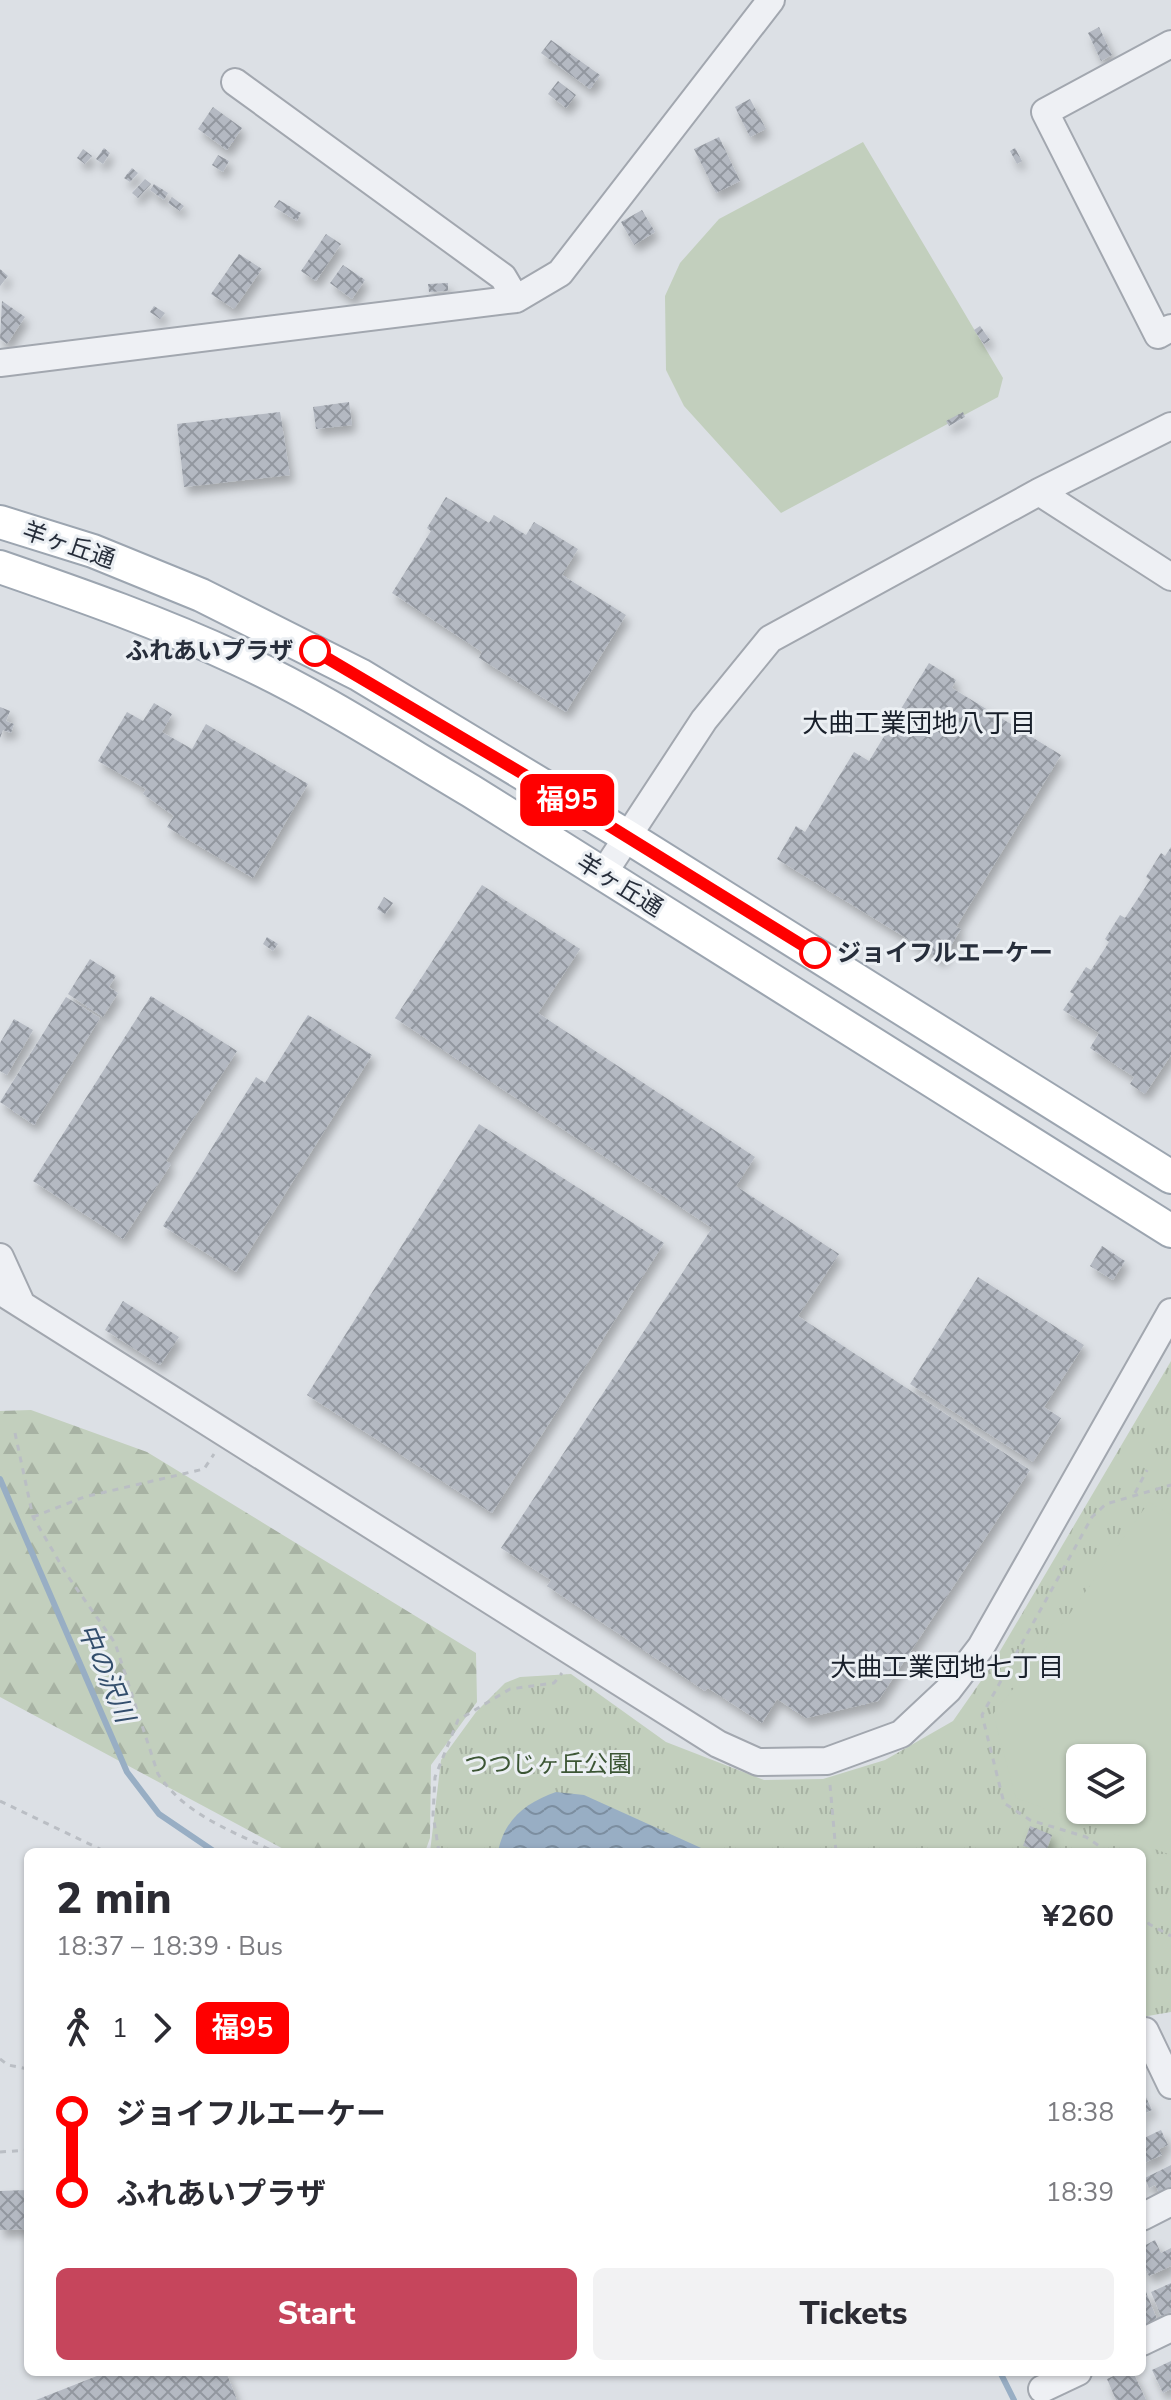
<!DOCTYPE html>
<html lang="en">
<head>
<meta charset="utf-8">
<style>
	:root { --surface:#fff; --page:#f2f2f3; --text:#2b2b33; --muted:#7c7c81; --accent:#c6455c }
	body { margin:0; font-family:"Nunito Sans","Noto Sans JP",sans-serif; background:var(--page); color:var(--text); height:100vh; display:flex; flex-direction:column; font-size:30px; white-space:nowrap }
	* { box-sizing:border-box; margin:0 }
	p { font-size:26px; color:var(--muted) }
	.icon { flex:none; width:44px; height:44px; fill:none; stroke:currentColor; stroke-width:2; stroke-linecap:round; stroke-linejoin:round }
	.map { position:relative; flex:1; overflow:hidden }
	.drawer { position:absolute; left:24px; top:1848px; width:1122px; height:528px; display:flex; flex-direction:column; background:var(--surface); border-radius:12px; box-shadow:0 2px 6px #0004 }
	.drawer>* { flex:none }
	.badge { padding:0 16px; border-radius:12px; font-size:28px; line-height:52px }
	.buttons { position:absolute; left:1066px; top:1744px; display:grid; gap:16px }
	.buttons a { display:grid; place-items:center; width:80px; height:80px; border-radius:12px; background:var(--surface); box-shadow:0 2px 6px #0004; font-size:40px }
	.map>.badge { position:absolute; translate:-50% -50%; box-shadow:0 0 0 4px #fff }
	.legs { display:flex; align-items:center; gap:12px; height:88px; padding:0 32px; font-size:26px }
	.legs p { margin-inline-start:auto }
	.summary { display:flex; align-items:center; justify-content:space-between; height:136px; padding:0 32px }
	h1 { font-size:44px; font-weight:800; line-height:60px }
	.cta { display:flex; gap:16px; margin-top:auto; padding:16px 32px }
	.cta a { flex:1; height:92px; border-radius:12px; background:var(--accent); color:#fff; font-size:32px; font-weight:800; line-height:92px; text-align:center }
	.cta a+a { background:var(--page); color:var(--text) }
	ul { padding:0 32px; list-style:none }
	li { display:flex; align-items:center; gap:28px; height:80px; font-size:30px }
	li i { display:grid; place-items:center; width:12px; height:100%; margin:0 10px; background:currentColor }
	li i::after { content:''; width:20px; height:20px; margin:-10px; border:6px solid; border-radius:50%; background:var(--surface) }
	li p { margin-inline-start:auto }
	li:first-child i { background:linear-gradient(#0000 50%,currentColor 0) }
	li:last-child i { background:linear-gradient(currentColor 50%,#0000 0) }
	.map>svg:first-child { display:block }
	.grass { fill:url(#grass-tufts); fill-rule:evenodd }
	.forest { fill:url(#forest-firs) }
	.pitch { fill:#c2cfbd; fill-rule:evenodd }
	.water { fill:url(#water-waves) }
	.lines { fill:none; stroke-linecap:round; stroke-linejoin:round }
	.stream { stroke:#98aec4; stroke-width:6 }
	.building { fill:url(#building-cross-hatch); filter:url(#shadow) }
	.minor-casing { stroke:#a2a7af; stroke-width:30 }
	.major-casing { stroke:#9ca5b0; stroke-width:36 }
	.path { stroke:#babec4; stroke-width:3; stroke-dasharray:6 6; stroke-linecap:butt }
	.minor { stroke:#eef0f4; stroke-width:26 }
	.major { stroke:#fff; stroke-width:32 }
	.line-1-casing { stroke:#fff; stroke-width:18 }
	.line-1 { stroke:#f00; stroke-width:12 }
	.stop-1-dot { fill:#fff; stroke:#f00; stroke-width:4 }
	.labels { text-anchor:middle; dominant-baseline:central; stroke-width:6; stroke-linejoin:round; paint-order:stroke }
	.street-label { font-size:24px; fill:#272e3b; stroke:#ebeff3 }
	.stop-label { font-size:24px; font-weight:bold; fill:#272e3b; stroke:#ebeff3; text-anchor:end }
	.park-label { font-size:24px; fill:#3c5635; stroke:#ebeff3 }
	.neighbourhood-label { font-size:26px; fill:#19202b; stroke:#ebeff3 }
	.water-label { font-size:26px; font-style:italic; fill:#334e6c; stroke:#ebeff3 }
</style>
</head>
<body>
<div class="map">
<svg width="1171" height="2400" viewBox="0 0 1171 2400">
	<defs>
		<pattern id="grass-tufts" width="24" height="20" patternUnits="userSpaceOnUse" patternTransform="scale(2)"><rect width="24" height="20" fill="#c2cfbd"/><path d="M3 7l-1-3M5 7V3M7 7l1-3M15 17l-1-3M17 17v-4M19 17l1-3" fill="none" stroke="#a7b2a3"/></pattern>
		<pattern id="forest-firs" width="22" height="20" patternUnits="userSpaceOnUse" patternTransform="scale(2)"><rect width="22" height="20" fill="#c2cfbd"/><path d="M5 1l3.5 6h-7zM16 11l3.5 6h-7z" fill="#a7b2a3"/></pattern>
		<pattern id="water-waves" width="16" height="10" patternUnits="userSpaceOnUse" patternTransform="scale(2)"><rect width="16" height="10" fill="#98aec4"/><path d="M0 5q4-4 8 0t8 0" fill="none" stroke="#7c8ea0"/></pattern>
		<pattern id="building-cross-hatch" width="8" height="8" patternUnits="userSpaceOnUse" patternTransform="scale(2)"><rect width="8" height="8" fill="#b4b9c2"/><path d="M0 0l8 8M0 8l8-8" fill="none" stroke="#92979f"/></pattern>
		<filter id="shadow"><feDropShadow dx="4" dy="7" stdDeviation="4" flood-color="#0004"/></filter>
	</defs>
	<rect width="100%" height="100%" fill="#dce0e5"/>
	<!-- grass -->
	<path class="grass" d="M1171,1361V2012L1142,2017V1852H430L441,1760L476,1712L505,1683L520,1677L571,1674L666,1742L764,1780L823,1779L885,1760L953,1721L990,1668ZM1080,1758H1132V1810H1080Z"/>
	<!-- forest -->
	<path class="forest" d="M31,1410L147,1452L476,1653L477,1702L431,1765L430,1838L425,1852H289L0,1697V1411Z"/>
	<!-- pitch -->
	<path class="pitch" d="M863,142L1003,378L998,397L781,513L684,406L666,370L665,296L680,263L719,219Z
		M1149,1502L1171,1515V1855L1016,1798L993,1714L1042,1653ZM1080,1758H1132V1810H1080Z"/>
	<!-- water -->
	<path class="water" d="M556,1792L584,1795L710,1852H498C504,1819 527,1802 556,1792Z"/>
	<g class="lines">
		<!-- stream -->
		<path class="stream" d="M0,1479L127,1772L159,1814L215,1852
			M1000,2372L1014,2400"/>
	</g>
	<!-- building -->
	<path class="building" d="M1099,27L1112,55L1101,61L1088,33Z
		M551,40L600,75L590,89L541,53Z
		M558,81L576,95L566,108L548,94Z
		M750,99L766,129L750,137L735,107Z
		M213,107L242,128L227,150L198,129Z
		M719,137L740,181L716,193L694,149Z
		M104,148L110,153L103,164L96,159Z
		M1015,148L1022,161L1017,164L1010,151Z
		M83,149L92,156L85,164L77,158Z
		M218,155L229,161L223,172L212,165Z
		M132,168L138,173L130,182L124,178Z
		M145,179L151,184L138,198L132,193Z
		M154,184L168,193L164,200L150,190Z
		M172,197L184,206L180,211L168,203Z
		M279,200L301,213L297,221L274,207Z
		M642,210L655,232L634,245L621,222Z
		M326,234L341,244L316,281L301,271Z
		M239,254L262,269L234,309L211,294Z
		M343,265L365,280L352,299L330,283Z
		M0,269L8,276L0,286Z
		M448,283V291L429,292L428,284Z
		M2,301L25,317L7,344L0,339Z
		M154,306L165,313L160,319L150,312Z
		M980,326L990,340L984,344L974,330Z
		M349,402L352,425L316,429L313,407Z
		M280,412L290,475L184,487L177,424Z
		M963,412L965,417L949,426L946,421Z
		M446,497L489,523L494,515L526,535L534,522L578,549L562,575L626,615L566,712L479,658L482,652L392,593L431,531L427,528Z
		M929,663L956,680L952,688L1061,755L956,927L961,929L942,960L777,859L796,826L805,832L854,752L869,761Z
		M154,703L172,714L162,732L192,749L206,724L308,784L253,878L167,827L174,816L143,794L146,789L98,761L127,712L143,721Z
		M0,707L10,711L6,721L14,724L11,733L3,730L0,738Z
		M1171,847V1055L1145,1094L1130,1084L1134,1077L1090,1048L1099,1033L1063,1010L1074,994L1070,992L1086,967L1091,970L1109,942L1105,939L1120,915L1125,918L1150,880L1146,877L1161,853L1165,856Z
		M482,885L580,949L538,1013L755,1157L736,1186L839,1254L798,1316L1030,1470L878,1701L806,1718L777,1699L762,1723L708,1688L705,1691L547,1586L551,1580L501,1548L712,1228L395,1018Z
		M384,897L393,903L385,914L377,909Z
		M267,937L278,944L273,951L263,944Z
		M90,959L116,976L109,987L118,993L103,1017L68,994Z
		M151,996L237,1051L166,1161L171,1164L123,1239L33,1181Z
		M66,997L100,1018L34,1125L0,1102Z
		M308,1015L372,1055L236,1272L163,1226L256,1077L265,1083Z
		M14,1019L33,1030L7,1075L0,1071V1043Z
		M479,1124L664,1243L492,1513L307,1395Z
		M1102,1246L1125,1261L1113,1280L1090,1266Z
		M978,1277L1084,1345L1044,1407L1061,1418L1033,1462L910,1384Z
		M123,1301L179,1337L160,1365L105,1330Z
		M1030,1826L1052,1835L1046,1852L1023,1846Z
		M1145,2095L1152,2110L1143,2114L1146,2119L1142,2121Z
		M1161,2130L1168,2145L1159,2149L1162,2155L1142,2164V2139Z
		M1171,2165V2187L1159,2193L1155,2185L1149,2188L1145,2178Z
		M28,2190V2229L0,2230V2191Z
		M1155,2240L1161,2253L1171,2248V2266L1149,2276L1142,2262V2247Z
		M1171,2283V2312L1161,2316L1151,2292Z
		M1146,2292L1157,2319L1142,2326V2294Z
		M1171,2361V2389L1163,2393L1152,2370Z
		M107,2372H226L237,2400H36Z
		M1122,2372H1133L1146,2400H1116L1107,2379Z"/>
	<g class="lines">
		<defs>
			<path id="minor" d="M1171,44L1045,112L1158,335L1171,328
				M235,82L503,277L516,299
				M0,363L516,299L560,273L771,0
				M1039,492L1171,577
				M603,874L704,720L770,639L1039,492L1171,426
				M0,1257L21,1303
				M0,1291L718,1744L758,1762L827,1761L901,1734L948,1690L981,1647L1171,1312
				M1145,2031L1171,2085
				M1142,2217L1171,2202
				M1142,2342L1171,2328
				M1042,2389L1078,2372"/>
			<path id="major" d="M0,522L93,551L201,595L360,675L628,837L1171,1177
				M0,567C81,595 161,623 238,659C319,696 395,746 471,791L1171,1231"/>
		</defs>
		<!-- minor casing -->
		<use href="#minor" class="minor-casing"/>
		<!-- major casing -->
		<use href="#major" class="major-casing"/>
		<!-- path -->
		<path class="path" d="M15,1433L33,1517L67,1575L115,1643L158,1774C185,1815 232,1831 275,1852
			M1135,1493L1147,1470
			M33,1517L84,1497L204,1469L214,1454
			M830,1785L836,1852
			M0,1801L106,1852
			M439,1852L433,1815L435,1777L458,1720L510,1689L554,1683L562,1673
			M1108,1852L1086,1837L1030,1820L1004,1803L982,1715L1092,1517L1106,1504L1171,1485
			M1142,1912L1149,1924L1171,1936
			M0,2059L8,2065L28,2069
			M0,2152L28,2150"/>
		<!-- minor -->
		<use href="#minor" class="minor"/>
		<!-- major -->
		<use href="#major" class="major"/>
	</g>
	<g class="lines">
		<defs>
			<path id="line-1" d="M315,651L574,804L815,953"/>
		</defs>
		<!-- line-1 casing -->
		<use href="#line-1" class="line-1-casing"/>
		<!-- line-1 -->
		<use href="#line-1" class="line-1"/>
	</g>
	<!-- markers -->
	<g class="stop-1-dot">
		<circle cx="315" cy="651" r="14"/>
		<circle cx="815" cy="953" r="14"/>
	</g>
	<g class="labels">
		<!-- street labels -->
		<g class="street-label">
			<text transform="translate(69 545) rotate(19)">羊ヶ丘通</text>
			<text transform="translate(620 885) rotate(32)">羊ヶ丘通</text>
		</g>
		<!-- stop labels -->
		<g class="stop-label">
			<text x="293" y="651">ふれあいプラザ</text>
			<text x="837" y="953" text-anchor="start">ジョイフルエーケー</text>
		</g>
		<!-- park labels -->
		<g class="park-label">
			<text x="548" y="1764">つつじヶ丘公園</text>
		</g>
		<!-- neighbourhood labels -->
		<g class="neighbourhood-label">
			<text x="919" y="723">大曲工業団地八丁目</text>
			<text x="947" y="1667">大曲工業団地七丁目</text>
		</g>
		<!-- water labels -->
		<g class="water-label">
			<text transform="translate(106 1673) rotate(67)">中の沢川</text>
		</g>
	</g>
</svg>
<div class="buttons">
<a><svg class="icon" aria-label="layers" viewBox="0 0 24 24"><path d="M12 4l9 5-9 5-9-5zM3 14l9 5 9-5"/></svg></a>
</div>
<b class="badge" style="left:567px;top:800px;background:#f00;color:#fff">福95</b>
<section class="drawer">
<div class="summary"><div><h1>2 min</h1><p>18:37 – 18:39 · Bus</p></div><b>¥260</b></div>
<div class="legs"><svg class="icon" aria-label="walk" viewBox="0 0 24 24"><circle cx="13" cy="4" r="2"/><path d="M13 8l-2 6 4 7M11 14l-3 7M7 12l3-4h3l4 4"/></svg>1<svg class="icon" aria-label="forward" viewBox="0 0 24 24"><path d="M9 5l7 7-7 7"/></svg><b class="badge" style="background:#f00;color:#fff">福95</b></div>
<ul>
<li><i style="color:#f00"></i><b>ジョイフルエーケー</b><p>18:38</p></li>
<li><i style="color:#f00"></i><b>ふれあいプラザ</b><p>18:39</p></li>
</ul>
<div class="cta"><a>Start</a><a>Tickets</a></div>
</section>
</div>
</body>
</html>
